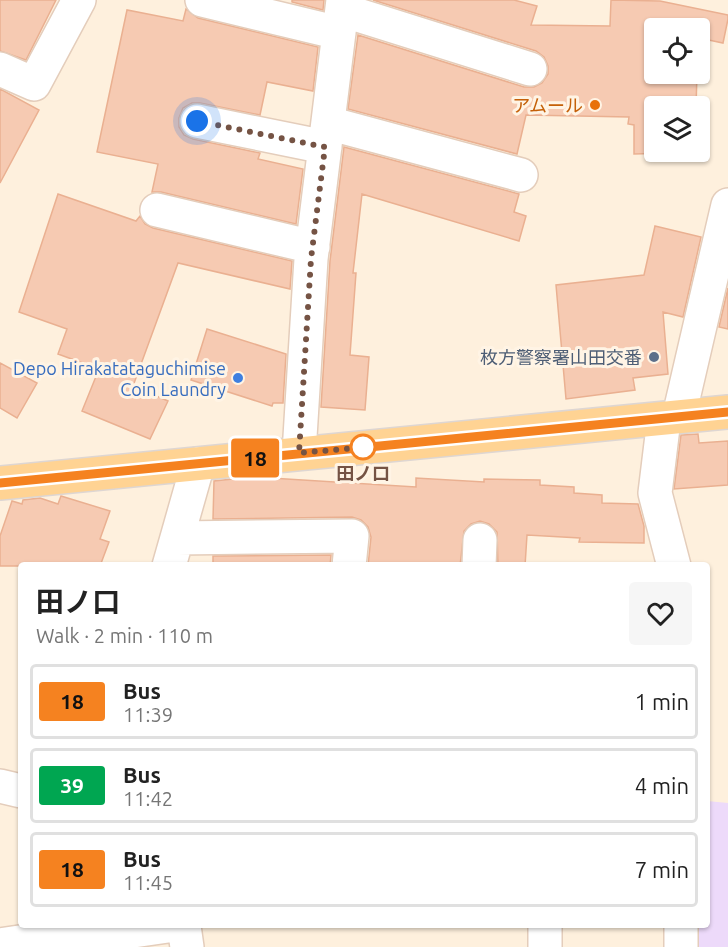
<!DOCTYPE html>
<html lang="en">
<head>
<meta charset="utf-8">
<style>
	:root { --surface:#fff; --page:#f6f6f6; --text:#222; --muted:#767676; --line:#e0e0e0 }
	body { margin:0; font-family:Ubuntu,"Noto Sans JP",sans-serif; background:var(--page); color:var(--text); height:100vh; display:flex; flex-direction:column; font-size:22px; white-space:nowrap }
	* { box-sizing:border-box; margin:0 }
	p { font-size:20px; color:var(--muted) }
	.icon { flex:none; width:33px; height:33px; fill:none; stroke:currentColor; stroke-width:2; stroke-linecap:round; stroke-linejoin:round }
	.map { position:relative; flex:1; overflow:hidden }
	.panel { position:absolute; left:18px; top:562px; width:692px; height:366px; display:flex; flex-direction:column; background:var(--surface); border-radius:6px; box-shadow:0 2px 4px #0004 }
	.panel>* { flex:none }
	.badge { padding:0 12px; border-radius:4px; font-size:21px; line-height:39px }
	.controls { position:absolute; left:644px; top:18px; display:grid; gap:12px }
	.controls a { display:grid; place-items:center; width:66px; height:66px; border-radius:6px; background:var(--surface); box-shadow:0 2px 4px #0004; font-size:30px }
	.you { position:absolute; width:30px; height:30px; margin:-15px; border:4px solid #fff; border-radius:50%; background:#1a73e8; box-shadow:0 0 0 9px #1a73e833 }
	.map>.badge { position:absolute; translate:-50% -50%; box-shadow:0 0 0 3px #fff }
	.round { display:grid; place-items:center; flex:none; width:63px; height:63px; border-radius:6px; background:var(--page) }
	.overview { display:flex; align-items:center; justify-content:space-between; height:102px; padding:0 18px }
	h1 { font-size:28px; font-weight:700; line-height:45px }
	ul { padding:0; list-style:none }
	li { display:flex; align-items:center; gap:18px; height:75px; margin:0 12px 9px; padding:0 6px; border:3px solid var(--line); border-radius:6px }
	li div { flex:1 }
	li b { display:block; font-size:22px }
	li em { font-style:normal }
	li .badge { min-width:66px; font-weight:700; text-align:center }
	.map>svg:first-child { display:block }
	.education { fill:#eddafa }
	.building { fill:#f6cab2; stroke:#eab091; stroke-width:1.5 }
	.lines { fill:none; stroke-linecap:round; stroke-linejoin:round }
	.minor-casing { stroke:#e4cdbb; stroke-width:36 }
	.major-casing { stroke:#ded6d2; stroke-width:36 }
	.minor { stroke:#fff; stroke-width:33 }
	.major { stroke:#ffd393; stroke-width:33 }
	.line-casing { stroke:#fff; stroke-width:14 }
	.line { stroke:#f58220; stroke-width:9 }
	.walk { stroke:#755344; stroke-width:6; stroke-dasharray:0 10.8 }
	.food-dot { fill:#e8710a; stroke:#fff4e5; stroke-width:2 }
	.service-dot { fill:#5c6f8a; stroke:#fff4e5; stroke-width:2 }
	.shop-dot { fill:#3f7fe0; stroke:#fff4e5; stroke-width:2 }
	.stop-dot { fill:#fff; stroke:#f58220; stroke-width:3 }
	.labels { text-anchor:middle; dominant-baseline:central; stroke-width:6; stroke-linejoin:round; paint-order:stroke }
	.food-label { font-size:18px; fill:#c56008; stroke:#fff4e5; text-anchor:end }
	.service-label { font-size:18px; fill:#4e5e75; stroke:#fff4e5; text-anchor:end }
	.shop-label { font-size:18px; fill:#366cbe; stroke:#fff4e5; text-anchor:end }
	.stop-label { font-size:18px; font-weight:bold; fill:#755344; stroke:#fff4e5 }
</style>
</head>
<body>
<div class="map">
<svg width="728" height="947" viewBox="0 0 728 947">
	<rect width="100%" height="100%" fill="#fef0dd"/>
	<!-- education -->
	<path class="education" d="M707,801L728,803V947H698V926H706Z"/>
	<!-- building -->
	<path class="building" d="M0,0H56L26,60L0,51Z
		M292,0H324L323,10L292,2Z
		M373,0H514L537,6L531,25L610,26L611,0L660,1L728,15V19L723,43L699,38V28H654V74H697L696,106H654V152L670,153L634,154V125L628,124L629,117L526,115L517,154L348,109L358,35L524,87H534L542,83L548,74V66L544,57L536,51Z
		M186,9L198,18L318,47L313,91L267,82L260,115L200,103H192L183,108L179,118V127L184,135L193,139L260,153L258,159L303,169L296,224L161,192H152L158,164L97,152L127,10L183,21Z
		M0,89L39,110L0,183Z
		M344,147L519,194L514,212L526,216L519,241L362,194L353,273H356L350,355L369,357L365,410L321,407L330,261Z
		M58,194L136,221L140,216L145,224L153,228L292,261L290,289L178,263L133,386L168,401L150,439L82,411L99,369L58,354L67,329L19,312Z
		M655,226L701,237L683,317L663,312L668,374L633,378L635,390L566,399L556,285L644,275Z
		M728,288V329L719,327Z
		M207,329L286,354L283,403H273L272,406L191,380Z
		M0,363L37,383L17,418L0,408Z
		M698,434L699,443L728,441V485L674,489L681,435Z
		M252,477L416,487V478L484,482V479L540,480V485L574,487V493L602,495V503L638,504L644,526V543L579,542L580,538L527,535L525,566H498L497,532L489,524L480,521L471,524L464,531L460,566H368L371,537L368,527L361,520L352,517L213,519L214,481Z
		M61,496L110,511L100,539L109,542L100,566H0V536L12,501L22,504L23,500L40,498L58,504Z
		M331,555L330,566H213V556Z"/>
	<g class="lines">
		<defs>
			<path id="minor" d="M202,0L339,33
				M342,10L530,69
				M0,69L34,84L79,0
				M197,121L325,147
				M328,123L521,175
				M157,210L313,247
				M679,416L728,205
				M664,419L655,493L674,566
				M299,453L311,259L343,0
				M177,538L352,536L349,566
				M169,566L198,464
				M479,566L480,540
				M0,786L21,791
				M184,926L187,947
				M545,926V947
				M681,926V947
				M0,945L33,940
				M34,945L168,926"/>
			<path id="major" d="M0,483L728,412"/>
		</defs>
		<!-- minor casing -->
		<use href="#minor" class="minor-casing"/>
		<!-- major casing -->
		<use href="#major" class="major-casing"/>
		<!-- minor -->
		<use href="#minor" class="minor"/>
		<!-- major -->
		<use href="#major" class="major"/>
	</g>
	<g class="lines">
		<defs>
			<path id="line" d="M0,483L728,412"/>
		</defs>
		<!-- line casing -->
		<use href="#line" class="line-casing"/>
		<!-- line -->
		<use href="#line" class="line"/>
		<!-- walk -->
		<path class="walk" d="M197,121L325,147L311,259L299,453L367,447H363"/>
	</g>
	<!-- markers -->
	<circle class="food-dot" cx="595" cy="105" r="6"/>
	<circle class="service-dot" cx="654" cy="357" r="6"/>
	<circle class="shop-dot" cx="238" cy="378" r="6"/>
	<circle class="stop-dot" cx="363" cy="447" r="12"/>
	<g class="labels">
		<!-- food labels -->
		<g class="food-label">
			<text x="583" y="105">アムール</text>
		</g>
		<!-- service labels -->
		<g class="service-label">
			<text x="642" y="357">枚方警察署山田交番</text>
		</g>
		<!-- shop labels -->
		<g class="shop-label">
			<text x="226" y="368">Depo Hirakatataguchimise<tspan x="226" dy="21">Coin Laundry</tspan></text>
		</g>
		<!-- stop labels -->
		<g class="stop-label">
			<text x="363" y="473">田ノ口</text>
		</g>
	</g>
</svg>
<div class="controls">
<a><svg class="icon" aria-label="locate" viewBox="0 0 24 24"><circle cx="12" cy="12" r="6"/><path d="M12 2v4M12 18v4M2 12h4M18 12h4"/></svg></a>
<a><svg class="icon" aria-label="layers" viewBox="0 0 24 24"><path d="M12 4l9 5-9 5-9-5zM3 14l9 5 9-5"/></svg></a>
</div>
<div class="you" style="left:197px;top:121px"></div>
<b class="badge" style="left:255px;top:458px;background:#f58220;color:#111">18</b>
<section class="panel">
<div class="overview"><div><h1>田ノ口</h1><p>Walk · 2 min · 110 m</p></div><a class="round"><svg class="icon" aria-label="heart" viewBox="0 0 24 24"><path d="M12 20l-8-8c-3-5 5-10 8-4 3-6 11-1 8 4z"/></svg></a></div>
<ul>
<li><span class="badge" style="background:#f58220;color:#111">18</span><div><b>Bus</b><p>11:39</p></div><em>1 min</em></li>
<li><span class="badge" style="background:#00a651;color:#fff">39</span><div><b>Bus</b><p>11:42</p></div><em>4 min</em></li>
<li><span class="badge" style="background:#f58220;color:#111">18</span><div><b>Bus</b><p>11:45</p></div><em>7 min</em></li>
</ul>
</section>
</div>
</body>
</html>
